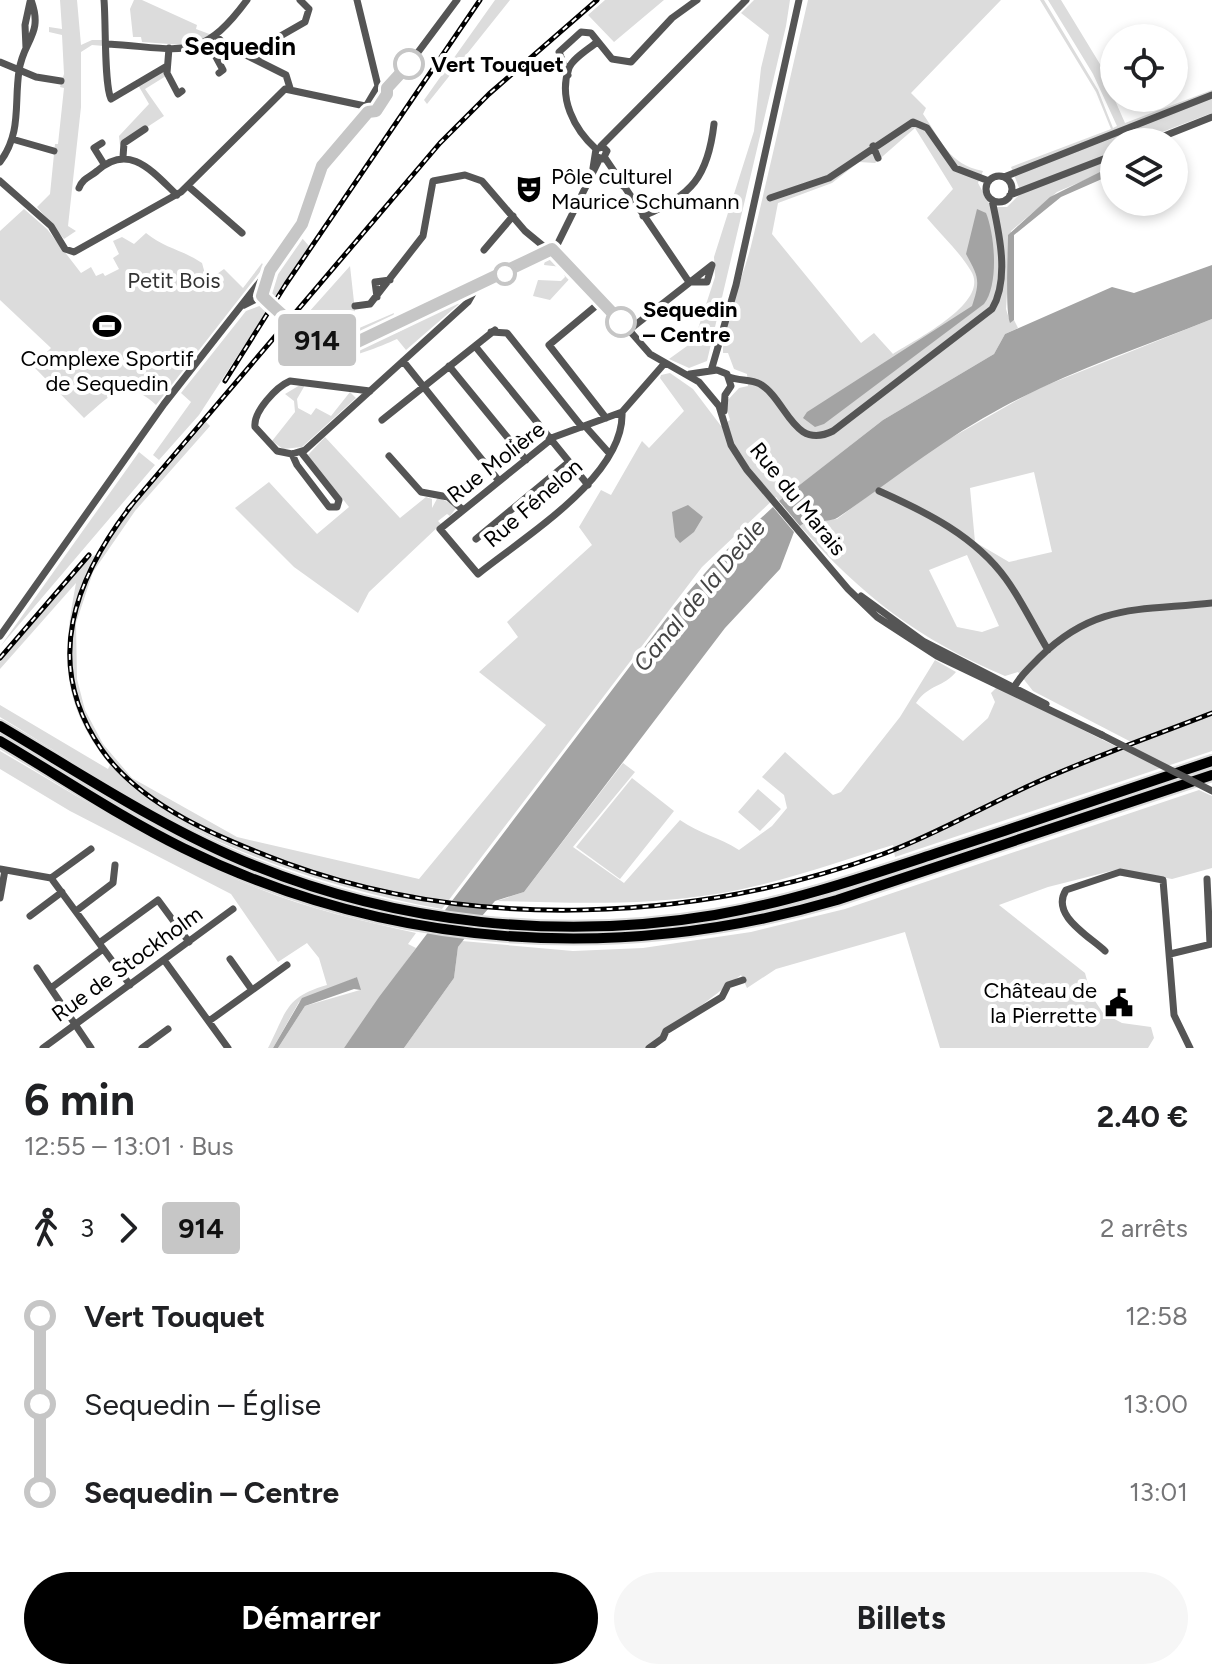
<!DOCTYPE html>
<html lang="fr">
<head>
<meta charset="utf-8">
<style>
	:root { --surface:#fff; --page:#f6f6f6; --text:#202124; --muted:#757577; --accent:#000 }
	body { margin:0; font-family:Figtree,sans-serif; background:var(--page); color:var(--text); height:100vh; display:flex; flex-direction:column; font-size:30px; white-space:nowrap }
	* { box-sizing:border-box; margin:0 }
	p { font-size:26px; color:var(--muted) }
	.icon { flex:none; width:44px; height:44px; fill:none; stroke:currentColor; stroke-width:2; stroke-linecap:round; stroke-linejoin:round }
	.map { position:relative; height:1048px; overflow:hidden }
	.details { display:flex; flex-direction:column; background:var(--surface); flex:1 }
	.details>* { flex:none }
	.badge { padding:0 16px; border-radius:6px; font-size:28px; line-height:52px }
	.buttons { position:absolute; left:1100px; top:24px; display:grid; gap:16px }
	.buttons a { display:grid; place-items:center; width:88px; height:88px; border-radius:50%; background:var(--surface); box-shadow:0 4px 12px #0003; font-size:40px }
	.map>.badge { position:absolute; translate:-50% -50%; box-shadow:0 0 0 4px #fff }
	.legs { display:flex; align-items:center; gap:12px; height:88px; padding:0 24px; font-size:26px }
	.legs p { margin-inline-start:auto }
	.overview { display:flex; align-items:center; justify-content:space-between; height:136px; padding:0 24px }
	h1 { font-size:44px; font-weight:700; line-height:60px }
	.primary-button { display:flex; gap:16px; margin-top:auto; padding:16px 24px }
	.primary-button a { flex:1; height:92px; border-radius:48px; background:var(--accent); color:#fff; font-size:32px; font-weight:700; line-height:92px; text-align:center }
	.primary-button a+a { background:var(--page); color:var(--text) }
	ul { padding:0 24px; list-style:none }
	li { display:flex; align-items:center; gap:28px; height:88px; font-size:30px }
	li i { display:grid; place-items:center; width:12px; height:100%; margin:0 10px; background:currentColor }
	li i::after { content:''; width:20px; height:20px; margin:-10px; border:6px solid; border-radius:50%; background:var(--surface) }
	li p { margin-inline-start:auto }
	li:first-child i { background:linear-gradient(#0000 50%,currentColor 0) }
	li:last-child i { background:linear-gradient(currentColor 50%,#0000 0) }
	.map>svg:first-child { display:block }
	.green { fill:#dcdcdc; fill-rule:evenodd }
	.water { fill:#a3a3a3 }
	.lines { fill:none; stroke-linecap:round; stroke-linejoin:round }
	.highway-casing { stroke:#dbdbdb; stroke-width:14 }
	.minor { stroke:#555; stroke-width:7 }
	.highway { stroke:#000; stroke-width:10 }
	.rail-casing { stroke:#000; stroke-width:5 }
	.rail { stroke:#fff; stroke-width:2; stroke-dasharray:6; stroke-linecap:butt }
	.minor-bridge { stroke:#555; stroke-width:7 }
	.line-1-casing { stroke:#fff; stroke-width:18 }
	.line-1 { stroke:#c6c6c6; stroke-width:12 }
	.stop-1-dot { fill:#fff; stroke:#c6c6c6; stroke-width:4 }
	.labels { text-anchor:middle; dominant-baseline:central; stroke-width:8; stroke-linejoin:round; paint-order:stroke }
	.stop-label { font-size:22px; font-weight:bold; fill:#000; stroke:#fff; text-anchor:start }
	.poi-label { font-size:22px; fill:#000; stroke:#fff; text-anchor:start }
	.park-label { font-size:22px; fill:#333; stroke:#fff }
	.street-label { font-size:22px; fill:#000; stroke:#fff }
	.water-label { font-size:24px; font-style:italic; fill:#444; stroke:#fff }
	.quarter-label { font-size:26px; font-weight:bold; fill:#000; stroke:#fff }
</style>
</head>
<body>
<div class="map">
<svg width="1212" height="1048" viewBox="0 0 1212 1048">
	<rect width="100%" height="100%" fill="#fff"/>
	<!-- green -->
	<path class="green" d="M60,0H77L81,45L92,40H104V46L92,45L81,52V107L68,226L76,231L64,239L37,207L50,194L55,144H58L64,88L60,87L64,74L62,35L49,32V27L62,29Z
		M134,0H142L197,25L196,29L212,35L183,45L142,42L141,37H133L130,9Z
		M495,0H510L427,104L424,100Z
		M605,0H664L614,42L588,15Z
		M754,0H790L786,26L707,361L689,368L669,359L694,341L715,277L714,257L754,131L761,68L769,35L741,13Z
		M808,0H1001L911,93L926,108L923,114C942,141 948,164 983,171L978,183L991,207H1007L1021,193L1011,167L1111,129L1096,92L1040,0H1044L1098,90L1113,128L1117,126L1093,74L1048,0H1061L1103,69L1110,67L1114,98L1125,123L1212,90V113L1136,142H1114V165L1108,170L1057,192L1011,231L1006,309L1010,322L1014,320L1018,328L1005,334L994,354L883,420L782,499L779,501L776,497L702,567L442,909C359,894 278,870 202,834C132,801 66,757 0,717V705L108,769L110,765C60,703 62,657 76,583L0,669V662L89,558L103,551L128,513L206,422L210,426L135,511L93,572L76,623L77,679L85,710L103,744L132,778L237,837L419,879L546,725L479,672L518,637L507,622L592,545L579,527L601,490L611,495L642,441L649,448L684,411L660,378L661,375L670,373L693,389L721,426L730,420L725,403L739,388L748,386L747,374L734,369L728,353H723C723,324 743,277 751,246C771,164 789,82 808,0ZM915,128L953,189L927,218C941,235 960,252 971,271C991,303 914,340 893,354L874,333L861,343L772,234L778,203L832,183L859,162L875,163Z
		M164,70L166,76L145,89L164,116L120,145L119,136L149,104L138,85Z
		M24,209L47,229L81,273L91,267L96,276L103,273L105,276L119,269L113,258L119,254L113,241L122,237L134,244L146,233C164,248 183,250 202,263L207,281L224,269L243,288L262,263L264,267L156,405C125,376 111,395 84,418L33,366L51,348L0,300V231Z
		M302,238L309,246L273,299L268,283Z
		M555,258L573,275L550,300L533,296L538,280L561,281L565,277L562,267L544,265L545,260Z
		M350,266L357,329L394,313L392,322C359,337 331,348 300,322Z
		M456,302L459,304L406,350L397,339C366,353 310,376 288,336L294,329C345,373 406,326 456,302Z
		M262,305L268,309L199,415L159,460L153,455L191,402L181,393L246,311Z
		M1212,319V751L895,857L893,845C834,863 777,884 716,894C644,906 570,903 497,901L524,892L623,763L635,772L573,847L624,883L680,820C700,834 719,837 739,850L772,826L787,808L784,795L762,777L785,752L833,795L841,792L900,717L935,660L956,672C944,687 929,684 916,703L963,741L988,718L995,702L991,693L997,687L1123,750L1137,745L1033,691L1018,672L1005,676C918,639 862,596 800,526L805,522L837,519L928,451L1037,389ZM1034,472L1052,552L1009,562L975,542L970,488ZM967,555L999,626L982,632L957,627L929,570Z
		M300,385H305L297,399L298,408L311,415L316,408L331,416L350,392L356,398L302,447L283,449L272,441L295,412L294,401L285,394Z
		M325,437L400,518L426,497L432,499V508L438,497L457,507L450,516L447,514L438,521L441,524L369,592L358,613L294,567L235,508L269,482L317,534L349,507L308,455Z
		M139,452L155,465L0,647Z
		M0,751C84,800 167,852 257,888C309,909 362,921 416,933L408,944L416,948L344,1048H278L305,1006L360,990L357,977L299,1002L273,1048H268C287,1011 285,997 327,985L319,958L307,943L278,962L231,894L70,811L0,769Z
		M632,778L674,811L620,879L576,847Z
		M758,789L781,809L760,831L738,812Z
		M1199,790L1212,796V868L1172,879L1119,869L1048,887L999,905L1085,973L1091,995L1103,1013L1122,1023L1151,1027L1154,1038L1148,1048H940L905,932L776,969L747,988L741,975L646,1048H404L454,978L458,947L462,941L573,951L643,948L751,932L845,909Z"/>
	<!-- water -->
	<path class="water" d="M1114,165L1111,175L1061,197L1014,235V320L1010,323C1005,311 1008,252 1008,235L1050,197Z
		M977,209L986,213C995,235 999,285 984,304L824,424L815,427L803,418L807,412L972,306C981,280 978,276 966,254Z
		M1212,265V319C1142,347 1070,371 1003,407C944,438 895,479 840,516C829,525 811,517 800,526L779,501L883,420L994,354L1005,334L1112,287L1134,293Z
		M688,505L703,517L694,532L680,543L675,537L672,512Z
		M773,507L794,532L780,569L725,628L524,892L495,901L482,916L458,947L454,978L404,1048H344L379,997L675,607L720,556Z
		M357,977L361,990L354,989L305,1006L278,1048H273L302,998Z"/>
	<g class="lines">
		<defs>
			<path id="highway" d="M0,726C83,775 164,829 253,865C398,924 561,941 715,915C791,902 864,877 937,853C1029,823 1121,792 1212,761
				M0,741C61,777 120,817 183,848C388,949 618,964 837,900L1212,775"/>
		</defs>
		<!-- highway casing -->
		<use href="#highway" class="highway-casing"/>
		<!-- minor -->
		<path class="minor" d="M104,0C106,23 104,84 111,99L167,66
			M357,0L378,86
			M217,37L226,45L286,75L290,88
			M208,42L223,70L219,73
			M108,44C180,48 200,64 247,0
			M26,48L25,25L30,2
			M169,48L167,73L178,94L182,91
			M256,60L270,42L305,22L309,9L300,0
			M0,62L36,77L61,81
			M568,75L559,52L581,32L591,33L612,59L631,62L672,18L697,0
			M365,108L378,86
			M368,112L376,111L386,96L387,88L398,79L457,0
			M12,139L54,151
			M1149,142L1212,117
			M102,143L94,148L104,164
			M601,146L746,0
			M873,146L878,158
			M596,149C574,129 558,98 569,68C573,58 589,49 597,42
			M123,157L124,143L145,129
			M605,158L689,282
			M0,162C22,132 14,104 19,71C23,40 44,35 31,0
			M593,168L596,149L603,147L607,151L603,159L595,156
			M986 189a13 13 0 1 1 26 0a13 13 0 1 1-26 0Z
			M1004,177L1212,95
			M0,181L51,226L65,249L74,252L181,192L285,89L365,106
			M188,186L242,233
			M623,186L635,180
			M79,188C83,178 90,177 97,171C129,142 152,171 177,195
			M1010,195L1114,155
			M770,198L829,178L913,122L927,128L955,168L989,181
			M643,216C692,196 708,176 714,124
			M484,250L513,216
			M274,263L302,224L322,166L368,112
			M377,297L375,282L390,280
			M603,300L549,345L606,418
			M244,305L262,296L268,274
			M355,306L370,304L423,236L433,181L465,175L482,181L525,231L587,282L650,354L699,382L719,406L731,445L747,470L848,589L877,617L937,656L1102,735
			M297,327L326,343H355L539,258L558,243L599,160
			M629,330L712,265L707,282H689
			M491,332L507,333L582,427
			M475,346L588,485
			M403,361L499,481
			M449,366L526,460
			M711,371L736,285L799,0
			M690,374L717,370L727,374L731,386L725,395L724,411
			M729,377C739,381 751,379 760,384C787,400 793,451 833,431L992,309C1010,279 999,232 992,200
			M370,391L290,381C276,387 253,412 255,427L277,451L292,454L305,450L468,302L476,288
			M622,412C625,476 524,537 478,574L440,529L554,437L622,412L664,364
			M382,420L495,330
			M585,426L609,453
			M292,454L297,465L329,507H337L339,500L301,452
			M389,456L421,492L448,497L463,510
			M879,491C926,512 975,536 1006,579C1022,601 1034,627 1048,650
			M476,539L569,462
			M861,596L923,641L1046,704
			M0,636L164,404L277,260
			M1012,691C1019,677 1029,668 1040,657C1095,603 1139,611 1212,603
			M0,869L51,878L130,985
			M51,878L91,849
			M1207,879L1210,944
			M0,898L5,870
			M76,911L113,883L115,865
			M30,916L62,892
			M99,943L158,900L189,942
			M1105,951C1089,936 1050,915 1066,890L1120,872L1163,880L1174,1015L1190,1048
			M1170,954L1212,944
			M230,959L252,990
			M164,960L228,1048
			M37,968L91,1048
			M51,988L103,949
			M209,1021L287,965
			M43,1048L233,909
			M142,1048L168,1029
			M649,1048L663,1038L666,1031L722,997L728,985L743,980"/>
		<!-- highway -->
		<use href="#highway" class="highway"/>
		<defs>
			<path id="rail" d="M225,381L286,284L480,0
				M134,502C75,577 41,663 102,750C142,807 222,839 286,863C474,932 696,922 883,854C935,835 984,806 1035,783C1093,757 1153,736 1212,713
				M128,509L440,143L489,94L597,0
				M0,658L89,555"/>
		</defs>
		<!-- rail casing -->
		<use href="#rail" class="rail-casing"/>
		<!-- rail -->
		<use href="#rail" class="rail"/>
		<!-- minor-bridge -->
		<path class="minor-bridge" d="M266,300L297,327
			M1102,735L1212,791"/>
	</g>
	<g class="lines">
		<defs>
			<path id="line-1" d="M409,64L387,88V94L376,111L368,112L322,166L302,224L270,270L262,296C289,322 315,349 355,343L552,249L621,322"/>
		</defs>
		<!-- line-1 casing -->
		<use href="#line-1" class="line-1-casing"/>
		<!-- line-1 -->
		<use href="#line-1" class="line-1"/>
	</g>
	<!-- icons -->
	<defs>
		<symbol id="theatre-bare" viewBox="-9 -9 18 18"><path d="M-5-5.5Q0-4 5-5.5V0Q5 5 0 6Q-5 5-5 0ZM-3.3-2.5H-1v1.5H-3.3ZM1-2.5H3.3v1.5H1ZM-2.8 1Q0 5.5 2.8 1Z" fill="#000" stroke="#fff" stroke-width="2.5" paint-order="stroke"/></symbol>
		<symbol id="stadium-bare" viewBox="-9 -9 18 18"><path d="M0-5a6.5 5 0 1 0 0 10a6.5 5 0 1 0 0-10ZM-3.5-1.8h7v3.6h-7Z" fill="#000" stroke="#fff" stroke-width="2.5" paint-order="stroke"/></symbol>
		<symbol id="civic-bare" viewBox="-9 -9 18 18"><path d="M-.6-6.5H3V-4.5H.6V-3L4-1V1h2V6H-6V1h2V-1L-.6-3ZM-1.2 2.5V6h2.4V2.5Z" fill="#000" stroke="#fff" stroke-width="2.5" paint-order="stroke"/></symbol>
	</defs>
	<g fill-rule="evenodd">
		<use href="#theatre-bare" x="509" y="169" width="40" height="40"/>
		<use href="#stadium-bare" x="87" y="306" width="40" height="40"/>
		<use href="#civic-bare" x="1099" y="983" width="40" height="40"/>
	</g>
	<!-- markers -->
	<g class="stop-1-dot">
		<circle cx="409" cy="64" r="14"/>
		<circle cx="505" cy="274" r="10"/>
		<circle cx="621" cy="322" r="14"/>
	</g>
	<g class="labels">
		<!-- stop labels -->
		<g class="stop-label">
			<text x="431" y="64">Vert Touquet</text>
			<text x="643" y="309">Sequedin<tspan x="643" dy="25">– Centre</tspan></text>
		</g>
		<!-- poi labels -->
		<g class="poi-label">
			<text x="551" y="176">Pôle culturel<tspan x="551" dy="25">Maurice Schumann</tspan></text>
			<text x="107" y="358" text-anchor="middle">Complexe Sportif<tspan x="107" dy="25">de Sequedin</tspan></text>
			<text x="1097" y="990" text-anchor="end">Château de<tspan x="1097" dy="25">la Pierrette</tspan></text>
		</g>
		<!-- park labels -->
		<g class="park-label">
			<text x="174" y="280">Petit Bois</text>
		</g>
		<!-- street labels -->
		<g class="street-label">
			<text transform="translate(496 462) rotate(-38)">Rue Molière</text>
			<text transform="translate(798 499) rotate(51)">Rue du Marais</text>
			<text transform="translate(533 503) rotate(-41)">Rue Fénelon</text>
			<text transform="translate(127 964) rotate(-36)">Rue de Stockholm</text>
		</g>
		<!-- water labels -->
		<g class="water-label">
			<text transform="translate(699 595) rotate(-50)">Canal de la Deûle</text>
		</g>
		<!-- quarter labels -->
		<g class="quarter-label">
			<text x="240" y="46">Sequedin</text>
		</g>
	</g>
</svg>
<div class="buttons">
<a><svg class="icon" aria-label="locate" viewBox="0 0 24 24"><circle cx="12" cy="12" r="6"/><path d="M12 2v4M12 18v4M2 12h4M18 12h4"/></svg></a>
<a><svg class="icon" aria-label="layers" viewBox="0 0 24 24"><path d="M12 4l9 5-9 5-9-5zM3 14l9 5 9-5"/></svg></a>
</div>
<b class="badge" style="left:317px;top:340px;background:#c6c6c6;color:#111">914</b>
</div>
<section class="details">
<div class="overview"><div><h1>6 min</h1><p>12:55 – 13:01 · Bus</p></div><b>2.40 €</b></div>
<div class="legs"><svg class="icon" aria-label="walk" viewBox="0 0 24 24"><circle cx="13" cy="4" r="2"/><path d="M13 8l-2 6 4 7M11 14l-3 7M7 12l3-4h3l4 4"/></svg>3<svg class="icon" aria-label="forward" viewBox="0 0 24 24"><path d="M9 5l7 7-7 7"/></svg><b class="badge" style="background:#c6c6c6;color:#111">914</b><p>2 arrêts</p></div>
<ul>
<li><i style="color:#c6c6c6"></i><b>Vert Touquet</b><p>12:58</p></li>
<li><i style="color:#c6c6c6"></i><span>Sequedin – Église</span><p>13:00</p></li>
<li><i style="color:#c6c6c6"></i><b>Sequedin – Centre</b><p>13:01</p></li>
</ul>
<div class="primary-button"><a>Démarrer</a><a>Billets</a></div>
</section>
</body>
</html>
